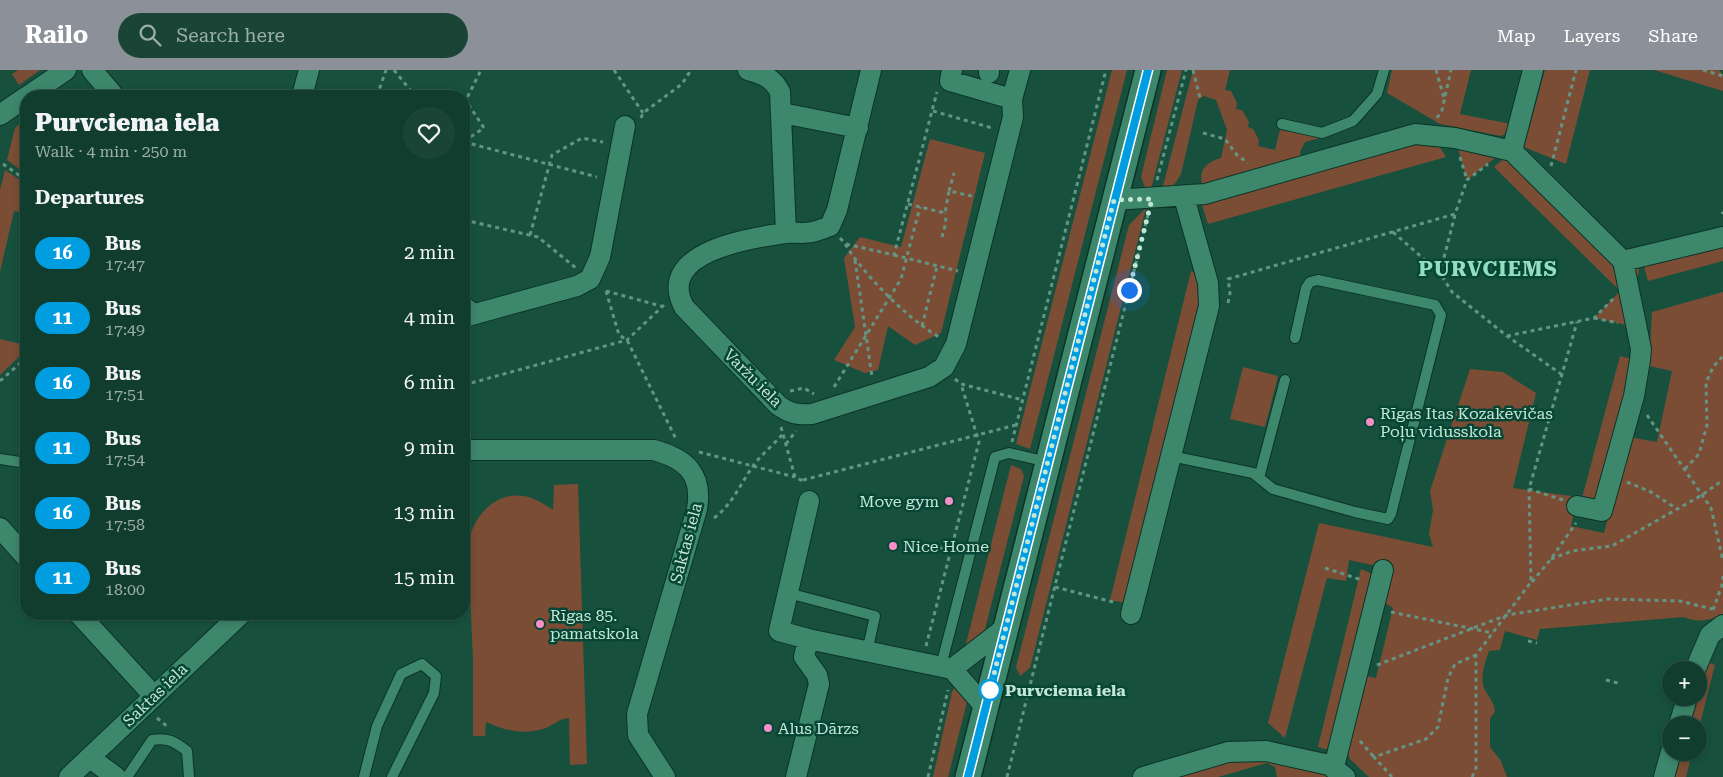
<!DOCTYPE html>
<html lang="en">
<head>
<meta charset="utf-8">
<style>
	:root { --surface:#113d2e; --page:#1a4436; --text:#f1f3f6; --muted:#9caeaa; --line:#30564a; --accent:#8c9099 }
	body { margin:0; font-family:"Roboto Serif",serif; background:var(--page); color:var(--text); height:100vh; display:flex; flex-direction:column; font-size:19px; white-space:nowrap }
	* { box-sizing:border-box; margin:0 }
	p { font-size:16px; color:var(--muted) }
	.icon { flex:none; width:28px; height:28px; fill:none; stroke:currentColor; stroke-width:2; stroke-linecap:round; stroke-linejoin:round }
	.map { position:relative; flex:1; overflow:hidden }
	.drawer { position:absolute; left:20px; top:20px; width:450px; height:530px; display:flex; flex-direction:column; background:var(--surface); border-radius:20px; box-shadow:0 2px 8px #0003,0 0 0 1px var(--line) }
	.drawer>* { flex:none }
	.badge { padding:0 10px; border-radius:16px; font-size:18px; line-height:32px }
	.tools { position:absolute; left:1662px; top:591px; display:grid; gap:10px }
	.tools a { display:grid; place-items:center; width:45px; height:45px; border-radius:50%; background:var(--surface); box-shadow:0 2px 8px #0003,0 0 0 1px var(--line); font-size:25px }
	.you { position:absolute; width:25px; height:25px; margin:-12px; border:4px solid #fff; border-radius:50%; background:#1a73e8; box-shadow:0 0 0 8px #1a73e833 }
	.map>.badge { position:absolute; translate:-50% -50%; box-shadow:0 0 0 2px #fff }
	h2 { padding:0 15px; font-size:19px; line-height:45px }
	.round { display:grid; place-items:center; flex:none; width:52px; height:52px; border-radius:26px; background:var(--page) }
	.head { display:flex; align-items:center; justify-content:space-between; height:85px; padding:0 15px }
	h1 { font-size:24px; font-weight:800; line-height:38px }
	ul { padding:0; list-style:none }
	li { display:flex; align-items:center; gap:15px; height:65px; padding:0 15px }
	li div { flex:1 }
	li b { display:block; font-size:19px }
	li em { font-style:normal }
	li .badge { min-width:55px; font-weight:700; text-align:center }
	header { display:flex; align-items:center; gap:30px; box-sizing:border-box; height:70px; padding:0 25px; background:var(--accent); color:#fff }
	header strong { font-size:24px }
	nav { display:flex; gap:28px; margin-inline-start:auto; font-size:18px }
	.search { width:350px; height:45px; background:var(--page); display:flex; align-items:center; gap:12px; box-sizing:border-box; padding:0 18px; border-radius:28px; color:var(--muted); font-size:19px }
	.map>svg:first-child { display:block }
	.green { fill:#7c4d35 }
	.lines { fill:none; stroke-linecap:round; stroke-linejoin:round }
	.service-casing { stroke:#0b3426; stroke-width:12 }
	.minor-casing { stroke:#0b3426; stroke-width:22 }
	.tertiary-casing { stroke:#0b3426; stroke-width:28 }
	.path { stroke:#649483; stroke-width:3; stroke-dasharray:4 4; stroke-linecap:butt }
	.service { stroke:#3d876c; stroke-width:10 }
	.minor { stroke:#3d876c; stroke-width:20 }
	.tertiary { stroke:#3d876c; stroke-width:25 }
	.line-casing { stroke:#fff; stroke-width:11 }
	.line { stroke:#009de0; stroke-width:8 }
	.walk { stroke:#c3e6d7; stroke-width:5; stroke-dasharray:0 9 }
	.poi-dot { fill:#f98fc9; stroke:#074634; stroke-width:2 }
	.stop-dot { fill:#fff; stroke:#009de0; stroke-width:2.5 }
	.labels { text-anchor:middle; dominant-baseline:central; stroke-width:5; stroke-linejoin:round; paint-order:stroke }
	.street-label { font-size:16px; fill:#c3e6d7; stroke:#074634 }
	.poi-label { font-size:16px; fill:#c3e6d7; stroke:#074634; text-anchor:start }
	.stop-label { font-size:16px; font-weight:bold; fill:#c3e6d7; stroke:#074634; text-anchor:start }
	.district-label { font-size:21px; font-weight:bold; letter-spacing:1px; fill:#94dec0; stroke:#074634 }
</style>
</head>
<body>
<header>
<strong>Railo</strong>
<div class="search"><svg class="icon" aria-label="search" viewBox="0 0 24 24"><circle cx="10" cy="10" r="6"/><path d="M15 15l6 6"/></svg>Search here</div>
<nav><a>Map</a><a>Layers</a><a>Share</a></nav>
</header>
<div class="map">
<svg width="1723" height="707" viewBox="0 0 1723 707">
	<rect width="100%" height="100%" fill="#17513e"/>
	<!-- green -->
	<path class="green" d="M18,0H40L19,15L12,4Z
		M1112,0H1127L1030,379L1016,374Z
		M1167,0H1182L1151,119L1145,117L1141,107Z
		M1193,0H1230L1225,20L1231,21L1237,33L1236,39L1242,40L1249,52L1248,57L1253,59L1259,70L1258,76L1275,80L1280,60L1323,67L1305,72L1300,82L1301,89L1203,116C1197,100 1207,92 1221,88L1227,60L1216,30L1204,26L1198,30L1181,104L1174,115L1162,120Z
		M1392,0H1471L1460,44L1511,54L1510,61L1501,66L1440,54L1387,23Z
		M1545,0H1590L1566,94L1524,77Z
		M1654,0H1719L1723,5V21Z
		M26,48V104L7,90L15,58Z
		M930,69L985,83L941,263L915,275L888,256L878,300L865,303L834,290L855,257L844,188L860,167L901,177Z
		M1427,70H1435L1446,87L1208,154L1202,135Z
		M1458,79L1484,83L1495,88L1467,110Z
		M1505,88L1635,191L1639,199L1638,206L1627,214L1636,257L1594,248L1625,216L1619,220L1494,97Z
		M5,100L26,114V143L14,141L0,202V120Z
		M1146,138L1030,598L1020,606L1016,597L1129,155Z
		M1723,169V191L1648,211L1642,189Z
		M1191,201L1195,203L1202,228L1126,533L1110,530Z
		M1723,222V544C1708,551 1699,553 1683,547L1540,559L1537,570L1505,561L1500,580L1489,581C1485,593 1479,608 1485,620C1490,629 1494,632 1495,642L1490,648V677L1501,691L1507,707H1369L1350,689L1345,675L1366,606L1376,608L1393,538L1383,532L1391,499L1349,490L1346,511L1327,508L1285,668L1268,653L1319,453L1433,477L1429,464L1433,440L1430,421L1470,299L1503,302L1536,323L1513,418L1578,427L1571,456L1604,463L1629,367L1657,372L1672,301L1649,296L1652,242Z
		M0,269L25,275L26,269V280L0,305Z
		M1620,286L1635,290L1602,430L1582,428Z
		M1243,297L1278,306L1265,357L1230,349Z
		M1011,395L1021,399L1024,406L984,563L965,578Z
		M578,414L587,694L570,695L569,648C559,649 556,653 548,657C527,666 505,661 486,652L485,666H473V590L468,476C471,449 494,421 524,426C535,428 544,434 553,440L554,415Z
		M1361,499L1379,507L1336,682L1318,677Z
		M1701,590L1715,595L1699,658V655H1682L1690,628H1699Z
		M956,615L962,619L967,632L948,707H933L952,622Z
		M1256,683L1342,707H1277L1275,697L1267,693L1218,707H1158Z
		M1675,683H1692L1686,707H1668Z"/>
	<g class="lines">
		<defs>
			<path id="service" d="M1282,54L1322,63L1353,51L1377,24L1384,0
				M464,230L479,243
				M1171,386L1253,403L1273,419L1355,442L1388,449L1391,444L1441,245L1435,235L1318,210L1310,212L1306,218L1295,268
				M0,389L26,393
				M1259,408L1285,310
				M788,523L875,546L867,582
				M941,596L995,387L1009,383L1048,392
				M127,707L152,670C168,667 175,672 187,681L189,707
				M364,707L377,656L401,604L422,594L436,606L434,623L392,707"/>
			<path id="minor" d="M92,0L114,26
				M748,0C763,4 773,8 780,22L786,163
				M871,0L837,140L830,156C824,158 818,161 812,162C803,164 794,162 785,163C750,168 655,182 684,237L778,335C790,344 798,345 812,344L929,307L944,297L956,274L1013,47L1012,29L1020,0
				M952,0L950,11L1012,29
				M989,3V0
				M28,26L66,0
				M302,26L309,0
				M782,43L858,58
				M0,45L26,27
				M1512,81L1533,0
				M1114,130L1205,124L1415,64L1455,68L1512,81L1623,191L1641,279L1640,290L1634,326L1602,441L1577,436
				M1623,191L1723,167
				M464,247L577,216L590,209L600,187L625,56
				M464,380H654C686,389 703,404 697,439L637,644L638,665L665,707
				M0,458L26,487
				M79,544L153,625
				M1131,544L1209,236L1208,213L1184,127
				M808,569L779,561L809,431
				M952,599L1005,558
				M1695,600L1710,565L1723,555
				M1679,655L1687,628
				M90,688L116,707
				M1334,697L1383,500
				M69,707L241,544
				M796,707L819,614L817,605L804,587L808,569L952,599L986,638
				M1143,707L1228,682L1266,681L1329,695L1345,707
				M1664,707L1671,682"/>
			<path id="tertiary" d="M968,707L1148,0"/>
		</defs>
		<!-- service casing -->
		<use href="#service" class="service-casing"/>
		<!-- minor casing -->
		<use href="#minor" class="minor-casing"/>
		<!-- tertiary casing -->
		<use href="#tertiary" class="tertiary-casing"/>
		<!-- path -->
		<path class="path" d="M394,0L415,26
			M614,0L643,43
			M1193,0L1200,28
			M1436,0L1444,28
			M1703,0L1723,6
			M377,26L386,0
			M464,34L481,0
			M933,41L992,58
			M641,48L643,43L682,14L691,0
			M1437,48L1442,40L1451,0
			M1203,63L1225,69L1237,85L1248,93
			M464,71L484,58L465,29
			M464,72L597,107
			M1460,87L1467,110
			M3,94L26,110
			M1551,96L1576,0
			M1157,110L1186,0
			M949,121L954,103
			M908,134L945,143L949,121L976,127
			M1722,144L1723,142
			M1455,145L1440,203L1452,222L1507,266L1561,304
			M464,150L538,167L576,198
			M1393,162L1440,203
			M530,165L552,85L582,68L603,72
			M942,167L946,152L945,143
			M840,168C847,175 850,183 856,190C879,219 908,248 939,267
			M846,174L894,185L937,22
			M894,185L958,201
			M855,190L872,307
			M606,221L619,265L627,270L676,369
			M606,221L661,236
			M1228,233L1230,223L1228,209L1455,144L1467,110L1488,94
			M1594,248L1618,253
			M922,256L937,196
			M1507,266L1594,248L1613,229
			M955,309L961,314L1023,330
			M0,311L26,288
			M464,315L627,270L665,234
			M834,317L901,209L920,137
			M790,321L804,318L814,324
			M1647,345L1711,438L1723,491
			M781,357L795,407L803,411
			M1012,372L1106,0
			M786,374L796,361
			M699,382L795,407
			M1685,399L1699,384L1707,355L1706,313L1713,297L1723,286
			M803,410L1016,355
			M1627,412L1651,422L1677,439
			M1563,430L1529,419L1577,252
			M714,448C732,435 741,413 753,396C761,385 773,375 782,365
			M940,478L951,480
			M1551,489L1572,481L1612,476L1702,425L1723,410
			M1325,498L1362,510
			M1532,512L1551,489L1576,453
			M1055,517L1117,533
			M1713,540L1722,515L1723,506
			M1391,542L1493,563
			M1528,571L1537,573
			M926,576L979,372L961,314
			M1377,595L1507,545L1608,529L1680,531L1712,539
			M1606,610L1618,613
			M157,648L168,657
			M1360,671L1374,687
			M928,707L948,620
			M1007,707L1148,145
			M1392,707L1374,687L1426,669L1438,657L1448,608L1455,594L1476,585
			M1472,707L1476,698V585L1531,512L1529,419"/>
		<!-- service -->
		<use href="#service" class="service"/>
		<!-- minor -->
		<use href="#minor" class="minor"/>
		<!-- tertiary -->
		<use href="#tertiary" class="tertiary"/>
	</g>
	<g class="lines">
		<defs>
			<path id="line" d="M968,707L1148,0"/>
		</defs>
		<!-- line casing -->
		<use href="#line" class="line-casing"/>
		<!-- line -->
		<use href="#line" class="line"/>
		<!-- walk -->
		<path class="walk" d="M990,620L1114,130L1152,129L1129,220"/>
	</g>
	<!-- markers -->
	<g class="poi-dot">
		<circle cx="1370" cy="352" r="5"/>
		<circle cx="949" cy="431" r="5"/>
		<circle cx="893" cy="476" r="5"/>
		<circle cx="540" cy="554" r="5"/>
		<circle cx="768" cy="658" r="5"/>
	</g>
	<circle class="stop-dot" cx="990" cy="620" r="10"/>
	<g class="labels">
		<!-- street labels -->
		<g class="street-label">
			<text transform="translate(753 308) rotate(45)">Varžu iela</text>
			<text transform="translate(686 473) rotate(-75)">Saktas iela</text>
			<text transform="translate(155 625) rotate(-44)">Saktas iela</text>
		</g>
		<!-- poi labels -->
		<g class="poi-label">
			<text x="1380" y="343">Rīgas Itas Kozakēvičas<tspan x="1380" dy="18">Poļu vidusskola</tspan></text>
			<text x="939" y="431" text-anchor="end">Move gym</text>
			<text x="903" y="476">Nice Home</text>
			<text x="550" y="545">Rīgas 85.<tspan x="550" dy="18">pamatskola</tspan></text>
			<text x="778" y="658">Alus Dārzs</text>
		</g>
		<!-- stop labels -->
		<g class="stop-label">
			<text x="1005" y="620">Purvciema iela</text>
		</g>
		<!-- district labels -->
		<g class="district-label">
			<text x="1488" y="199">PURVCIEMS</text>
		</g>
	</g>
</svg>
<div class="tools">
<a>+</a>
<a>−</a>
</div>
<div class="you" style="left:1129px;top:220px"></div>
<section class="drawer">
<div class="head"><div><h1>Purvciema iela</h1><p>Walk · 4 min · 250 m</p></div><a class="round"><svg class="icon" aria-label="heart" viewBox="0 0 24 24"><path d="M12 20l-8-8c-3-5 5-10 8-4 3-6 11-1 8 4z"/></svg></a></div>
<h2>Departures</h2>
<ul>
<li><span class="badge" style="background:#009de0;color:#fff">16</span><div><b>Bus</b><p>17:47</p></div><em>2 min</em></li>
<li><span class="badge" style="background:#009de0;color:#fff">11</span><div><b>Bus</b><p>17:49</p></div><em>4 min</em></li>
<li><span class="badge" style="background:#009de0;color:#fff">16</span><div><b>Bus</b><p>17:51</p></div><em>6 min</em></li>
<li><span class="badge" style="background:#009de0;color:#fff">11</span><div><b>Bus</b><p>17:54</p></div><em>9 min</em></li>
<li><span class="badge" style="background:#009de0;color:#fff">16</span><div><b>Bus</b><p>17:58</p></div><em>13 min</em></li>
<li><span class="badge" style="background:#009de0;color:#fff">11</span><div><b>Bus</b><p>18:00</p></div><em>15 min</em></li>
</ul>
</section>
</div>
</body>
</html>
